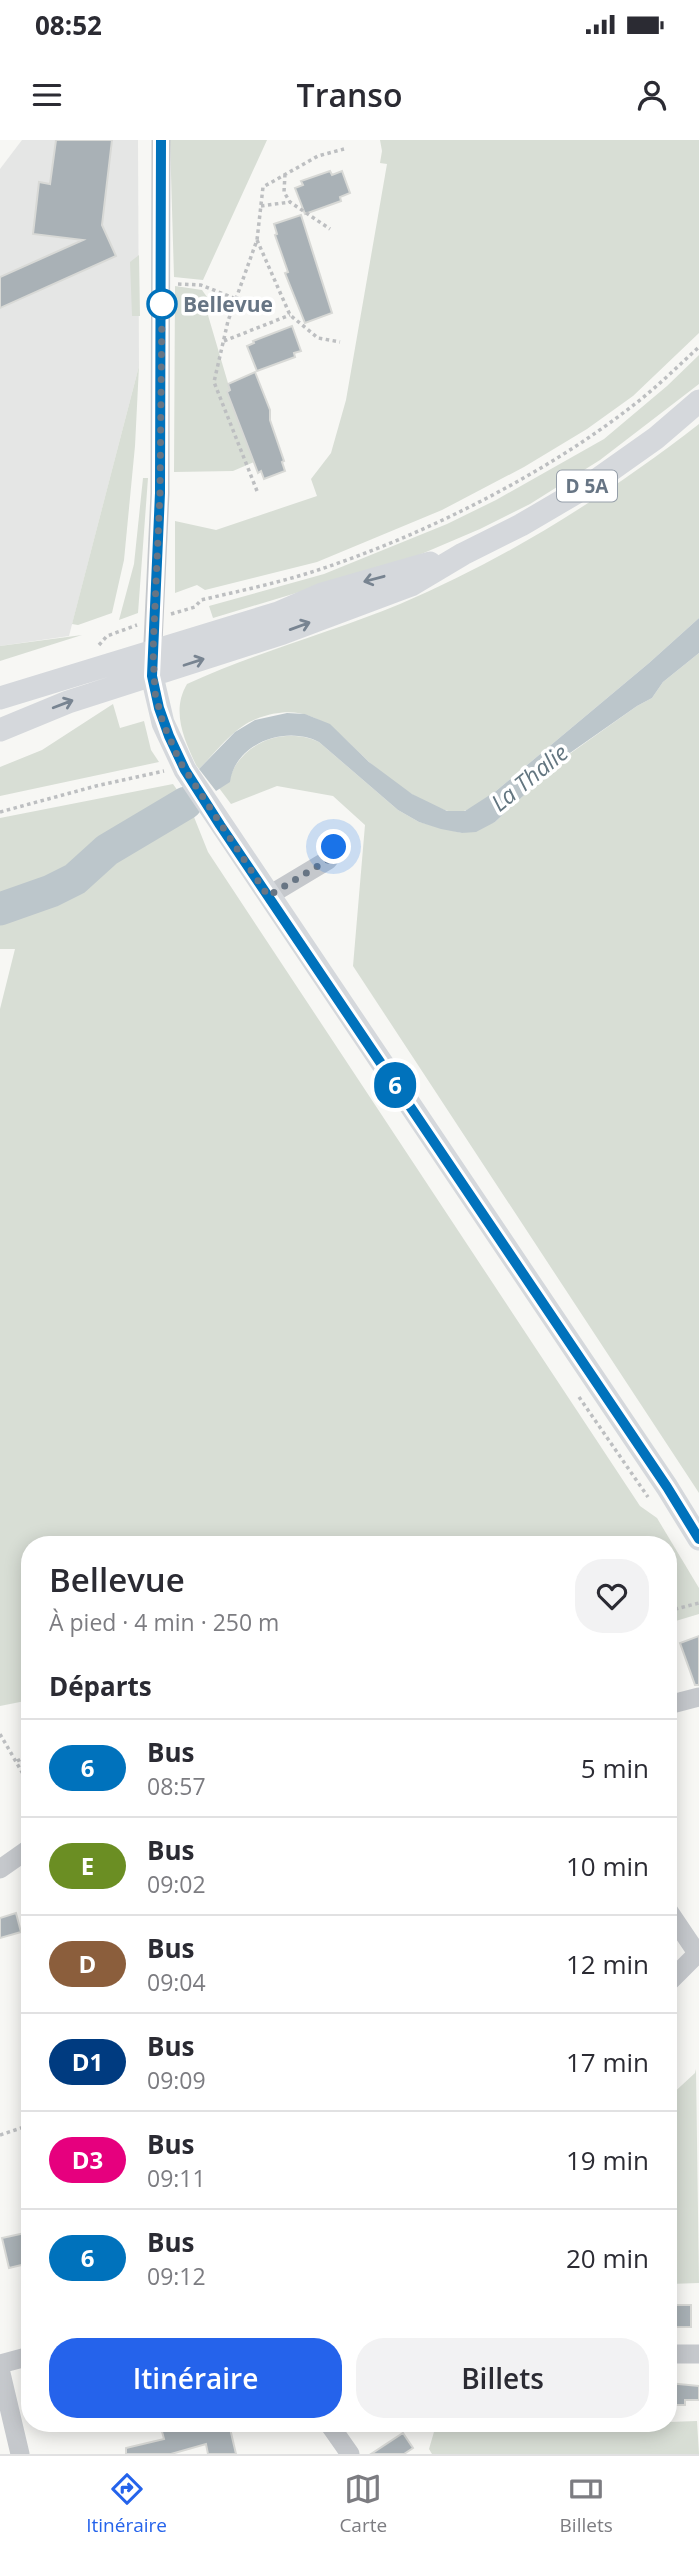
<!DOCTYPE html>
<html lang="fr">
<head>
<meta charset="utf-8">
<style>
	:root { --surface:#fff; --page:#f2f2f3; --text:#2b2b33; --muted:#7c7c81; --line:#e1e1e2; --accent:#2563eb }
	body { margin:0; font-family:"Open Sans",sans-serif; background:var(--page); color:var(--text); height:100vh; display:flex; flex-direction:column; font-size:26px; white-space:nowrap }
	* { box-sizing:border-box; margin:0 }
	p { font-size:23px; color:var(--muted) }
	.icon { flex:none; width:38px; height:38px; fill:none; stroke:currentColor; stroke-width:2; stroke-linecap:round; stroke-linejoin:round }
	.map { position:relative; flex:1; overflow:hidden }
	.drawer { position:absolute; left:21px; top:1396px; width:656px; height:896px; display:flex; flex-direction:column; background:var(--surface); border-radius:28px; box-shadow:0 4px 18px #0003 }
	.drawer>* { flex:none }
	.badge { padding:0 14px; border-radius:23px; font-size:24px; line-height:46px }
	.you { position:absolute; width:35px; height:35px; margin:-18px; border:5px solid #fff; border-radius:50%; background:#1a73e8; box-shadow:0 0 0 10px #1a73e833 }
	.map>.badge { position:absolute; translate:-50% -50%; box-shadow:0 0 0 4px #fff }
	h2 { padding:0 28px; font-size:26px; line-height:63px }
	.round { display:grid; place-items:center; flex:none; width:74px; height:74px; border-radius:28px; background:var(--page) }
	.head { display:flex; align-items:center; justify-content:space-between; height:119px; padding:0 28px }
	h1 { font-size:33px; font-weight:600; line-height:52px }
	.button { display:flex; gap:14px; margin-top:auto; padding:14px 28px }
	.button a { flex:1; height:80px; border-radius:28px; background:var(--accent); color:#fff; font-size:28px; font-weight:600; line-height:80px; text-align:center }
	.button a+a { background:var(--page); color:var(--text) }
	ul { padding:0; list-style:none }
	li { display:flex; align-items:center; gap:21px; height:98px; padding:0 28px; border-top:2px solid var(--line) }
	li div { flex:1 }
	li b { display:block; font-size:26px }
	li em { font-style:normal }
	li .badge { min-width:77px; font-weight:700; text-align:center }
	.status { display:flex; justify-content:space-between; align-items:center; height:49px; padding:0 35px; background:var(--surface); direction:ltr }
	.status svg { height:19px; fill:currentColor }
	header { display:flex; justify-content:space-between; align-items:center; height:91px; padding:0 28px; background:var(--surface); font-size:32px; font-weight:600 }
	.tab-bar { display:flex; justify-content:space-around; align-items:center; height:98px; border-top:2px solid var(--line); background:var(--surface); font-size:19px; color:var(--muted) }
	.tab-bar a { display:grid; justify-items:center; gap:4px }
	.tab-bar .on { color:var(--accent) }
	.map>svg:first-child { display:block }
	.built { fill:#e5e6e5 }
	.green { fill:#d8ded5 }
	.water { fill:#bcc6cb }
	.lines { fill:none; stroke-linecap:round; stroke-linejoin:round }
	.river { stroke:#bcc6cb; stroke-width:33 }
	.building { fill:#a9b1b6; stroke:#d8d9d6; stroke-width:2 }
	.path { stroke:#bdbfc1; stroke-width:3.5; stroke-dasharray:3.5 3.5; stroke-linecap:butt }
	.minor { stroke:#c5c8cc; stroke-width:19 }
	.major { stroke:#d5d8dc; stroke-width:23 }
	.oneway { stroke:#788491 }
	.line-casing { stroke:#fff; stroke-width:16 }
	.line { stroke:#0072bc; stroke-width:10 }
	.walk { stroke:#677584; stroke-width:7; stroke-dasharray:0 12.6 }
	.stop-dot { fill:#fff; stroke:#0072bc; stroke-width:3.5 }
	.labels { text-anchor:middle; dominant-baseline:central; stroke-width:7; stroke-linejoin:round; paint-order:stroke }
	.shield { fill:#fff; stroke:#959ea9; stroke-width:2 }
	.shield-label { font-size:19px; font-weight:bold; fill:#677584 }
	.stop-label { font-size:21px; font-weight:bold; fill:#677584; stroke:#fff; text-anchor:start }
	.water-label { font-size:23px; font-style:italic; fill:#637680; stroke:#fff }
</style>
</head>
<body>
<div class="status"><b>08:52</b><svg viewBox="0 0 49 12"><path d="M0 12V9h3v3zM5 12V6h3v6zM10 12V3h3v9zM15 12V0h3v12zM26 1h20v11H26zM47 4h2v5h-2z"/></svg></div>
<header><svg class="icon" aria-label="menu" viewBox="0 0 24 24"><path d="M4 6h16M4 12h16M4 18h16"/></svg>Transo<svg class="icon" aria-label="person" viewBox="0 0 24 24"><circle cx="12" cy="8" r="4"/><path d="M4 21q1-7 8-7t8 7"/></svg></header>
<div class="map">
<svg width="699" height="2314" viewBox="0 0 699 2314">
	<rect width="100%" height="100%" fill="#f7f7f4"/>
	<!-- built -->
	<path class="built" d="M22,0H138L139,226L69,496L0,506V29Z"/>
	<!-- green -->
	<path class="green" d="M170,0H267L203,140L174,137Z
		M380,0H699V193L633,256L587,289L524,327L442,370L317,422L205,450L197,445L175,453V381L216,390L317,356L311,339L331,313L346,260L387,24L380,23L382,11Z
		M139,115L140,176H132L130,122Z
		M175,146L202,150L207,157L205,165L230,250L227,252L254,322L233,331L174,332Z
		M699,215V244L600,320L530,364L480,389L412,418L213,478L209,466L324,434L447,384L496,360L604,299L667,246Z
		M139,226L135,306L124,420L112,473L78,485L72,484Z
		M699,284V478L649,523L496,651C486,658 472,671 459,672C447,673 434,666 424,661C405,651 383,635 367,620C333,587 308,559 256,579C233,588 216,612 199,629L196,625C184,599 171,571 187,544C256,512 330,493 400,464C508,418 606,356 699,284Z
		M143,338H148L138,473L119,480L134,424Z
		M82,495L0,521V506Z
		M699,513V1353L353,826L365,685L333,656L277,646L231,664L219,648L229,642C237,604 284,585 319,602L398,670L419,682L462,693L495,682L561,620L637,566L652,558L663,542Z
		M113,564L120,588L144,581L151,610L159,622L0,656V627L42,610Z
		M173,644L180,654L113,694L70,731L38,745L0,757V678Z
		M192,672L208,712L640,1366L657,1378L699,1448V1474L669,1483L668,1405H30V1560L0,1566V869L15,809H0V783L60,763L79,749L103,724L135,702Z
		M696,1929L699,2143L669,2144V1957L695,1933Z
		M697,2281L699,2314H432L429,2309L436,2285L668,2284L669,2282Z"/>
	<!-- water -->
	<path class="water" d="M699,478V513L663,542L652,558L637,566L567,615L495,682L476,692L462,693L441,689L419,682L398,670L319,602C286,585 235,603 230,642L216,651L199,629L235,592L255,580L287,573L305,574L330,584L369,622L412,654L447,671H465L496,651L649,523Z"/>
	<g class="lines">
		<!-- river -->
		<path class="river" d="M0,769L51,751L75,739L107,710L186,663"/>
	</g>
	<!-- building -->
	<path class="building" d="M56,0H112L102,85L116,116L0,168V137L83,100L33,94L39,42L50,44Z
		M330,31L332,35L342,31L350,53L340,57L341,61L305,74L295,48L303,45L301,41Z
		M301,75L332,173L305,183L285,133L288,132L275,95L277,94L274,84Z
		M292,186L301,211L294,213L295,217L257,231L247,206L254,203L253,201Z
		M255,232L270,270V280L284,321L282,322L285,331L264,339L261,331L258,333L227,252L230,250L228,244Z
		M699,1496V1545H695L680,1503Z
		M16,1773L21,1792L0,1798V1778Z
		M25,2093L30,2123L9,2128L2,2098Z
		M668,2165H691V2187H668Z
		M668,2243L699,2246V2260H685V2265H668Z
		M160,2284H229L236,2314H208L206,2304L171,2314H126V2308L164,2299Z
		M403,2293L413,2308L404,2314H371Z"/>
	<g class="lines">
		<!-- path -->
		<path class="path" d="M285,34L284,52L290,62L330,89
			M261,66L290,62
			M257,100L290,175L318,198L340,202
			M178,144L201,145L236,159
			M224,201L290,175
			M257,351L214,242L228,181L257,100L263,47L318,16L344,9
			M171,474L195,467L201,460C239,451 278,443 315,431C422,396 542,336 631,267C655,249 677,227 699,207
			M99,505L107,496L137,485
			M0,672L96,646L164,631
			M579,1257L648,1357
			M668,1471L699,1463
			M0,1594L30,1646
			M17,1621L30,1615
			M0,1995L30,1985"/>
		<!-- minor -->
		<path class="minor" d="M152,524L160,353L161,0
			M268,756L328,720L333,714L332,700
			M668,1565L699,1557
			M0,1729L30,1708
			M668,1770L699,1816
			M668,1843L697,1814
			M668,2214H699
			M0,2224L30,2216
			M0,2229L20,2314
			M329,2284L350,2314"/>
		<!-- major -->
		<path class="major" d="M152,536L163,583L185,630L667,1347L699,1399
			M0,558L278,473L322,454L430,423
			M0,590L68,562L283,493L411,445L463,414L521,385L591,344L656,298L699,261"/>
	</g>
	<!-- one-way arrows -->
	<defs><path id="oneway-shaft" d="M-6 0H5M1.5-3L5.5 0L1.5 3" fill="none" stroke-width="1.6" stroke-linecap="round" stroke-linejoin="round" transform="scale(1.75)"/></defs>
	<g class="oneway">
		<use href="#oneway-shaft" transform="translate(374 439) rotate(165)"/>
		<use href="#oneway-shaft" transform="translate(300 486) rotate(-20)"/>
		<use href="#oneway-shaft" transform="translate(194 522) rotate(-18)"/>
		<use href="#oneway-shaft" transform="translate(63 564) rotate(-21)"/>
	</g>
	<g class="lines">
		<defs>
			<path id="line" d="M161,0L160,353L152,536L159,568L169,596L185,630L220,685L667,1347L699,1399"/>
		</defs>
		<!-- line casing -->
		<use href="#line" class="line-casing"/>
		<!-- line -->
		<use href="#line" class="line"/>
		<!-- walk -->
		<path class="walk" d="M162,164L160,353L153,512L155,553L163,583L180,622L268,756L328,720L333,714L334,707"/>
	</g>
	<!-- markers -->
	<circle class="stop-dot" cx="162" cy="164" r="14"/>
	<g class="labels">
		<!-- shield labels -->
		<rect class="shield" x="557" y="330.5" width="60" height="31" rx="5"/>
		<g class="shield-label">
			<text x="587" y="346">D 5A</text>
		</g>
		<!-- stop labels -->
		<g class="stop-label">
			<text x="183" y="164">Bellevue</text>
		</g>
		<!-- water labels -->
		<g class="water-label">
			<text transform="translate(529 637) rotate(-39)">La Thalie</text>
		</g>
	</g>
</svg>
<div class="you" style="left:334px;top:707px"></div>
<b class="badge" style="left:395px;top:945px;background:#0072bc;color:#fff">6</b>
<section class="drawer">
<div class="head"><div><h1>Bellevue</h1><p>À pied · 4 min · 250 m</p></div><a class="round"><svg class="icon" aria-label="heart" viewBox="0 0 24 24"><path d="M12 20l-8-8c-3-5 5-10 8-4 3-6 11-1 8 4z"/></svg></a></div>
<h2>Départs</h2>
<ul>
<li><span class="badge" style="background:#0072bc;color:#fff">6</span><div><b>Bus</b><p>08:57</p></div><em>5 min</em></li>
<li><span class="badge" style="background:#6b8e23;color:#fff">E</span><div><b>Bus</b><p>09:02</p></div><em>10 min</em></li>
<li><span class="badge" style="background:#8b5e3c;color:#fff">D</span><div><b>Bus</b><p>09:04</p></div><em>12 min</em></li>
<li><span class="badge" style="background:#003b80;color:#fff">D1</span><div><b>Bus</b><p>09:09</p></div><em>17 min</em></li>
<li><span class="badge" style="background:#e6007e;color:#fff">D3</span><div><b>Bus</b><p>09:11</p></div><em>19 min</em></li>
<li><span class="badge" style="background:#0072bc;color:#fff">6</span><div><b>Bus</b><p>09:12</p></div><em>20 min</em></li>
</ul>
<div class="button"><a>Itinéraire</a><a>Billets</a></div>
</section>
</div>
<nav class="tab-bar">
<a class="on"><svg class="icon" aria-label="directions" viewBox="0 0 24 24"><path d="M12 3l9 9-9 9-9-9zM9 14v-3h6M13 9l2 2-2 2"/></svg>Itinéraire</a>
<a><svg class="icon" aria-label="map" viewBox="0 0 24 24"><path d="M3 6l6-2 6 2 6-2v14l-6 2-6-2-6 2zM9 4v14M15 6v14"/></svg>Carte</a>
<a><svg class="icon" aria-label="tickets" viewBox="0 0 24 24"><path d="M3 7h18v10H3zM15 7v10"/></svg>Billets</a>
</nav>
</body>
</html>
